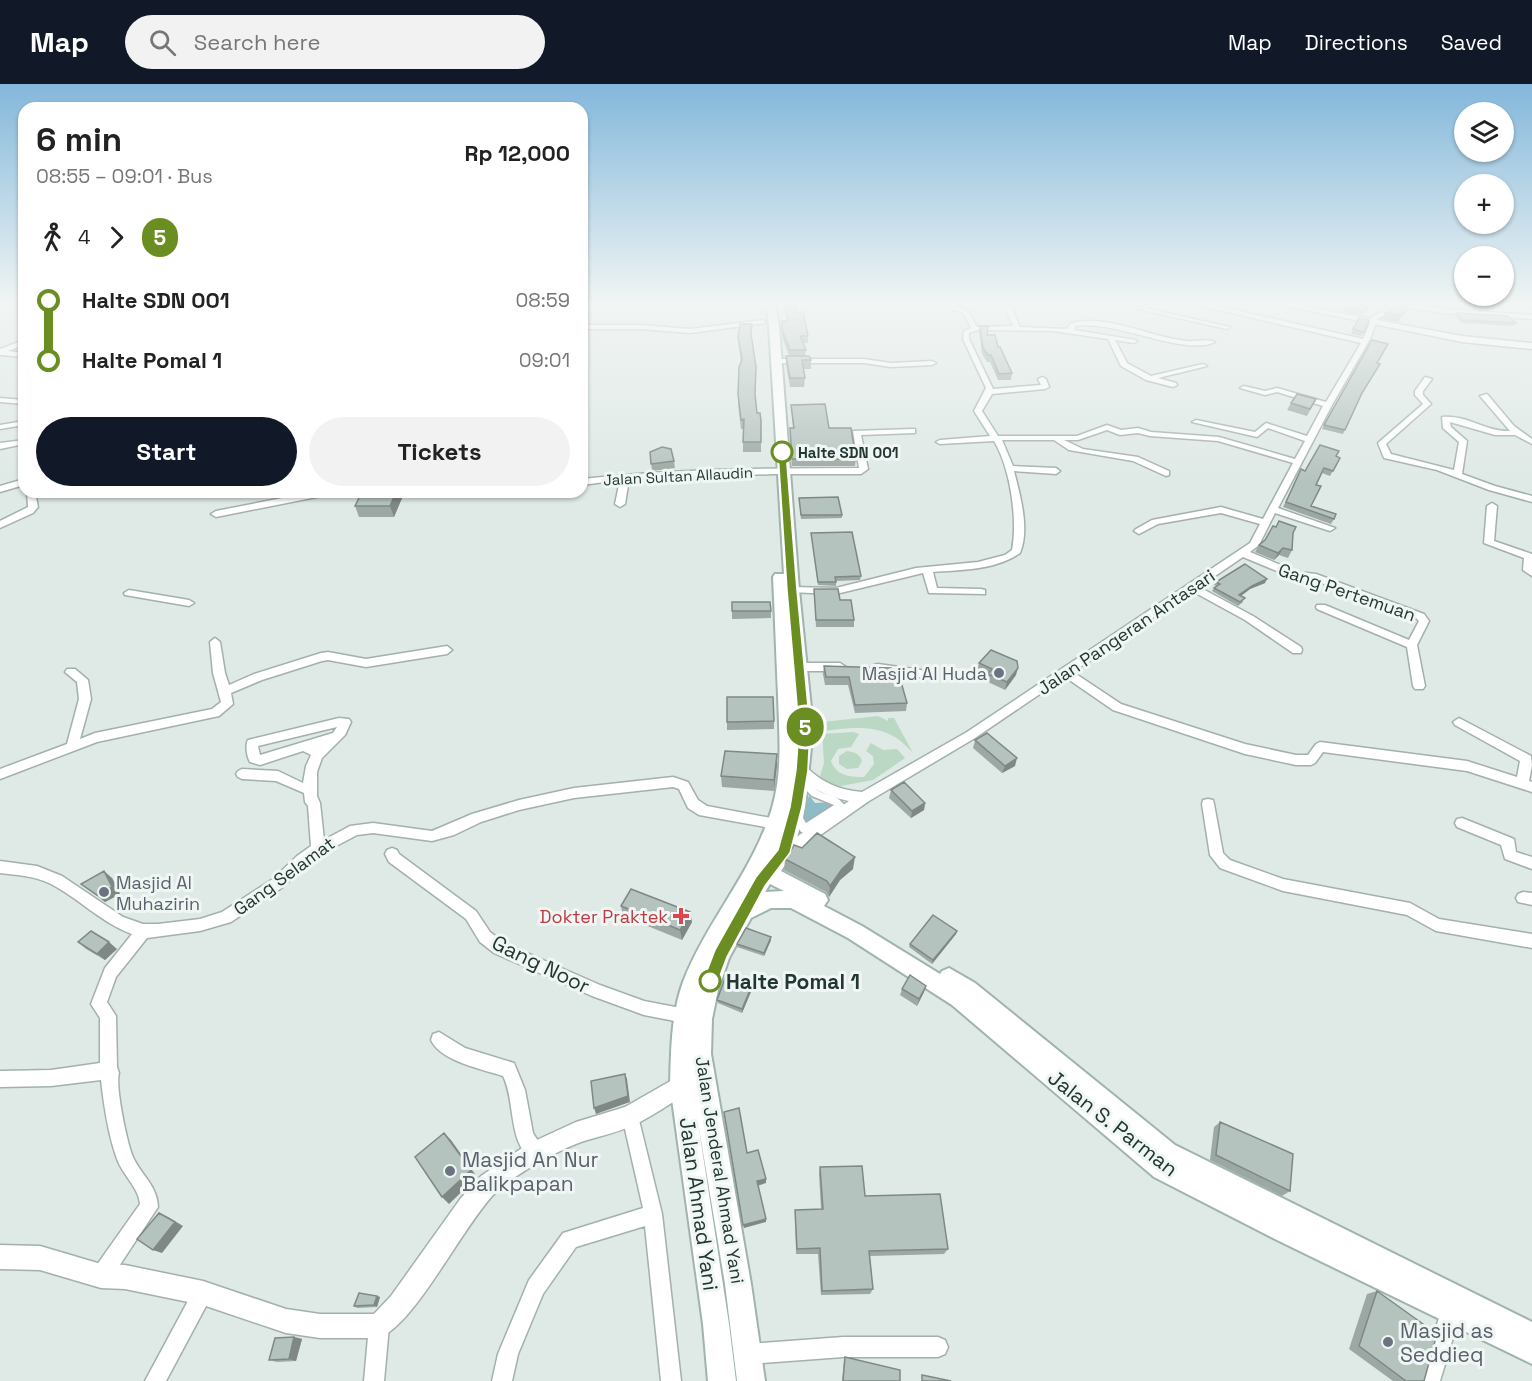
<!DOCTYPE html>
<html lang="en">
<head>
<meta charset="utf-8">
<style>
	:root { --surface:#fff; --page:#f2f2f2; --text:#222; --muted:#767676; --accent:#111827 }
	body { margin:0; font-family:"Space Grotesk",sans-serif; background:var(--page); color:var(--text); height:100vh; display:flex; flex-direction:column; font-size:22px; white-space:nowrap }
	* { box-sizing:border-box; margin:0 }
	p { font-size:20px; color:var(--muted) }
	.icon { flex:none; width:33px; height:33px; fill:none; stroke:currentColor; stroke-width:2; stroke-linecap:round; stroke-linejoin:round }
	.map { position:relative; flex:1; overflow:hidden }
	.drawer { position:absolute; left:18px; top:18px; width:570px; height:396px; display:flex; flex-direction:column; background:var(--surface); border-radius:18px; box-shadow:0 2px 4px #0004 }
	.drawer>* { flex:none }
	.badge { padding:0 12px; border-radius:20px; font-size:21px; line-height:39px }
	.fabs { position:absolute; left:1454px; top:18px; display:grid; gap:12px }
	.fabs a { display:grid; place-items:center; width:60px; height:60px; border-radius:50%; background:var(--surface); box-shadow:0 2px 4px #0004; font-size:30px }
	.map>.badge { position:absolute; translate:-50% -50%; box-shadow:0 0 0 3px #fff }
	.legs { display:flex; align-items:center; gap:9px; height:66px; padding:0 18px; font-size:20px }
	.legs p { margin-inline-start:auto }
	.overview { display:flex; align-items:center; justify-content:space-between; height:102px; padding:0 18px }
	h1 { font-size:33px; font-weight:600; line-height:45px }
	.cta { display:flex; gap:12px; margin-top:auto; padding:12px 18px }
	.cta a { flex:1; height:69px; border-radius:36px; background:var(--accent); color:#fff; font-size:24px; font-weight:600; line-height:69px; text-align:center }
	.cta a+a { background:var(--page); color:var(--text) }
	ul { padding:0 18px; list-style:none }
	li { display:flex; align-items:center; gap:21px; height:60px; font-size:22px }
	li i { display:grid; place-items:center; width:9px; height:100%; margin:0 8px; background:currentColor }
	li i::after { content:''; width:15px; height:15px; margin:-8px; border:4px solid; border-radius:50%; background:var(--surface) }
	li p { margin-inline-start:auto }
	li:first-child i { background:linear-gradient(#0000 50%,currentColor 0) }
	li:last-child i { background:linear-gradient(currentColor 50%,#0000 0) }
	header { display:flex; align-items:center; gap:36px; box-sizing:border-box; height:84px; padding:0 30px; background:var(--accent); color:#fff }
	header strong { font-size:28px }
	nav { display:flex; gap:33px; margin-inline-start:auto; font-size:21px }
	.search { width:420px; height:54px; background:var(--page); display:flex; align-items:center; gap:15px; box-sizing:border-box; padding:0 21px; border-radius:33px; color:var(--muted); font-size:22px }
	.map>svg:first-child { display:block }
	.green { fill:#bad8c4 }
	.water { fill:#8dbbc8 }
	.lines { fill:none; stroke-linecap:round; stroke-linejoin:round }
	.pedestrian-casing { stroke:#a3b0ac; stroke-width:3 }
	.minor-casing { stroke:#a3b0ac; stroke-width:3 }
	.tertiary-casing { stroke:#a3b0ac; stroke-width:3 }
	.secondary-casing { stroke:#a0b3ad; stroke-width:4 }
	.pedestrian { fill:#fff; fill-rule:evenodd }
	.minor { fill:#fff; fill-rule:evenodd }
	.tertiary { fill:#fff; fill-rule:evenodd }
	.secondary { fill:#fff; fill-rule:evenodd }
	.wall { fill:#9ca8a3 }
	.shaded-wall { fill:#7f8885 }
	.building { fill:#b5c3be; stroke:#7f8885; stroke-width:1.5 }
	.line-1 { fill:#6b8e23; stroke:#fff; stroke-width:1.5 }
	.stop-1-dot { fill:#fff; stroke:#6b8e23; stroke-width:3 }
	.worship-dot { fill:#6b7280; stroke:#eff6f3; stroke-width:2 }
	.health-dot { fill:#e0444e; stroke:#eff6f3; stroke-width:2 }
	.labels { text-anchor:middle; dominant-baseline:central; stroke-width:6; stroke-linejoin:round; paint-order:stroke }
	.far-stop-label { font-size:15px; font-weight:bold; fill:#223733; stroke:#eff6f3; text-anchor:start }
	.far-street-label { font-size:15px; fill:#223733; stroke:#eff6f3 }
	.street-label { font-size:18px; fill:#223733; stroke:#eff6f3 }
	.worship-label { font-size:18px; fill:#5b616d; stroke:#eff6f3; text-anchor:end }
	.health-label { font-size:18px; fill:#be3a42; stroke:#eff6f3; text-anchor:end }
	.near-street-label { font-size:21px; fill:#223733; stroke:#eff6f3 }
	.near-stop-label { font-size:21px; font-weight:bold; fill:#223733; stroke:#eff6f3; text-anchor:start }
	.near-worship-label { font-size:21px; fill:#5b616d; stroke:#eff6f3; text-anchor:start }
</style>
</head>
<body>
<header>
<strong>Map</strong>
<div class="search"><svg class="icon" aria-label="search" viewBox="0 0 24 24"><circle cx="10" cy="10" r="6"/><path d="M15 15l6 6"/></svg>Search here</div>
<nav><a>Map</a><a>Directions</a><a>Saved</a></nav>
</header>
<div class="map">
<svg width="1532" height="1297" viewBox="0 0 1532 1297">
	<rect width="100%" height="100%" fill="#dfe9e5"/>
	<!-- green -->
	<path class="green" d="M878,632L888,637V634H894L913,669C908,664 902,657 895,653C874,640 847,644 823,647V638Z
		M853,648L859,650L851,663L838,665L831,677C836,692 850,693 864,693L874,680L873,672L866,667L871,659L883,666L897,665L905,674L873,696L835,703L824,697L820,692L824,679L822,650Z
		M847,667C854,668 860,670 862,677L858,684L847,685L839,680V672Z"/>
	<!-- water -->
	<path class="water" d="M809,711L815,719L833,718L836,721L806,741L802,736Z"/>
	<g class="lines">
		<defs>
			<path id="pedestrian" d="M803,694C809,697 813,703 819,707C830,713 837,710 845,722L843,725L805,749L801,748L793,735L798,698L800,695ZM807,707L812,712L834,721L806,739L803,734Z"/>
			<path id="minor" d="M945,217H951L954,222L969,228L977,243L1013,242L1006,225L1013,217H1020L1012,225L1020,243L1067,245L1071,239C1110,230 1148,253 1187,257C1196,258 1207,254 1215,258C1186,273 1113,235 1076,242L1074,246L1136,256L1137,257L1134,259L1115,256L1127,279L1151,292L1203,280L1207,282L1158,294L1176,299L1177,301L1173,303L1146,296L1121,282L1108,255L1053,247L979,246L969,249V255L993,305L1041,301L1038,295L1042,293L1046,295L1049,303L1045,305L992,310L982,327L998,352H1077L1107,341L1121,346L1138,344L1151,348L1219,353L1295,375L1305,357L1268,344L1257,353L1192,338L1196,336L1255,348L1266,339L1307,352L1323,322L1277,308L1265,311L1240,304L1244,302L1265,307L1277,304L1326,318L1361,259L1188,219L1185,217H1195L1363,255L1373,232L1408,217H1416L1411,220L1443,225L1532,231V235L1443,229L1404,223L1378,234L1370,255L1332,321L1278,424L1335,444L1330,447L1275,429L1259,461L1250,468L1297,488L1316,490L1424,530L1429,537L1417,561L1425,602L1423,605H1415L1413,602L1407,563L1317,525L1316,523L1317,521H1325L1409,556L1419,537L1416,534L1311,495L1291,493L1243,473L1199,503L1253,532L1301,563L1302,566L1301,569H1293L1245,536L1192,507L1073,588L1121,620L1245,660L1296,671H1308L1316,660L1320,658L1467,677L1517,693L1520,677L1455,641L1453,638L1459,634L1531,672L1532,681L1529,697L1532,698V708L1467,687L1323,668L1315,679L1311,681H1296L1245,670L1113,626L1065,593L975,654L869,717L789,773L784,775L779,773L777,769L779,765L849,717C829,713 807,704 796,686L798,683H806C823,699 839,706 862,708L967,648L1250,459L1260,440L1221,429L1158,440L1139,450L1134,447L1136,445L1152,436L1221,423L1263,435L1293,379L1218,357L1150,352L1138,349L1120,351L1107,346L1078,356H1064L1083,365L1138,373L1169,387V391L1166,392L1133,377L1069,366L1054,356H1002L1013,382L1056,384L1060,387L1056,390L1014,387C1020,411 1030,445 1020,469C996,486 962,486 933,488L937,504L981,505L985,506V510L929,509L923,489L836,510L788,508L787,506L792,503L836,504L916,484L978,478L1005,471L1012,466C1018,435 1010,383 994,357L940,360L936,358L940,356L990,352L974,327L986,304L963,255L964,247L971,244L964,230L950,224Z
				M1102,217H1112L1230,243L1227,245Z
				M1515,217L1532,219V223L1516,218Z
				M763,236L765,237V239L690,249L642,245H582V241H642L690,245Z
				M24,256V261L8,267L24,269V273L0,271V265Z
				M773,275H864L891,279L932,277L936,279L932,281L891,283L864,279H776L772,277Z
				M1425,293L1432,295L1423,307V311L1431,320L1386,360L1391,370L1454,386L1459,358L1443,344L1442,333C1466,330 1486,348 1510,347L1480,312L1487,310L1514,342L1532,355V360L1515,351H1495L1450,338L1451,343L1467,357L1462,390L1495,402L1532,412V418L1489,406L1437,386L1384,374L1378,359L1423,320L1415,311V307Z
				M0,314L24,316V320L0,318Z
				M24,337V341L0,345V341Z
				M912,345H915V349L861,351L868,385L861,390H774L629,395L625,420L620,423L615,420L620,396L582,401V395C674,385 767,384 859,384L853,347Z
				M24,356V360L0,365V359Z
				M24,395V401L0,408V402Z
				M27,408H35L38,423L33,429L0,444V437L28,423Z
				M313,408H331L327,411L216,433L211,430L216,427Z
				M507,408H536C530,413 513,413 507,408Z
				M1492,419L1497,422L1494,457L1532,470V492L1523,486L1524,474L1484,459L1487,422Z
				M129,506L189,516L194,519L189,522L125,511L124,509Z
				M215,554L220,558L225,589L229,601L254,590L321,569L328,568L366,575L447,562L452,566L447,570L366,583L328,576L322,577L262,596L231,609L233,620L219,632L97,658L0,695V685L67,660L79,615L77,598L65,588L67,585H75L88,596L91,615L80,655L95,649L212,625L221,618L213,589L210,558Z
				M799,579H840L846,583L840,587H799L793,583Z
				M878,580L921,586L927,590L925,593H910L874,587L872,584L874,581Z
				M339,634L349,635L351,638L345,651L322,674L317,688V712L320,719L324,756L350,742L373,739L432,747L472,730L519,716L574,704L673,693L688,698L698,716L707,722L776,735L781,736L783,740L781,744L776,745L699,731L688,724L679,705L673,703L574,714L519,726L481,738L454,751L432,757L373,749L357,751L323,769L307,780L283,803L231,838L200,847L147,854L116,893L107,918L116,932L117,983L119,989C115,1002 127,1059 133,1073C141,1091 157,1101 158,1123L108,1199L101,1201L94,1199L92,1192L94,1185L140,1120C139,1104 122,1090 117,1075C108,1050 104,1022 101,996L51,1002L0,1003V987L51,986L100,979V934L91,920L105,884L132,850C100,838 80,815 51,800C35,792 17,791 0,789V777L37,782L62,792L123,833L143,840H158L200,835L222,828L273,795L297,772L311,762L308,722L305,718L304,709L276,697L242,695L238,693L236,690L238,687L242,685L278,687L303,699L306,682L311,671L303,667L260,681L250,678C247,673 245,661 248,656ZM337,643L333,649L260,671L258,662Z
				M1208,715L1213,716L1214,720L1223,769L1230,776L1283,795L1410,819L1439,835L1532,850V864L1436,847L1407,831L1283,807L1220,784L1210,771L1202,720L1203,716Z
				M1462,734L1514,755L1516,768L1532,773V785L1505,775L1501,761L1457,743L1455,739L1457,735Z
				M392,764L397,766L399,770L476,827L490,848L504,859L600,901L644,917L691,926L693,931L691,936L685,939L644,931L592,912L494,869L480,858L466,835L389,778L385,770L387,766Z
				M1523,808L1532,809V821L1518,818L1516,814L1518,810Z
				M439,948L465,964L514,979L525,1006L533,1049L545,1068L542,1074L536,1077C507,1065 516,1016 503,992C482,985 440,977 431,956L433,950Z
				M630,1024L636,1026L638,1032L662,1130L681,1297H661L645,1142L576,1163L543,1210L518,1270L512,1297H492L498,1270L529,1196L563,1149L643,1124L622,1032L624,1026Z
				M203,1199L210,1202L213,1209L166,1297H145L196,1202Z
				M1451,1217L1458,1220L1461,1227L1440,1297H1420L1441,1227L1444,1220Z
				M379,1232L386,1235L389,1242L384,1297H364L369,1242L372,1235Z
				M843,1253H938L945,1256L948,1263L945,1270L938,1273H843L748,1280L741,1277L738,1270L741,1263L748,1260Z"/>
			<path id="tertiary" d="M1261,217H1276L1462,252L1532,259V265L1462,258Z
				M681,991L688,994L691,1001L688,1008C672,1019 655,1030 638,1039C620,1048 600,1052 581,1058C556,1067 514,1091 495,1109C462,1143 416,1239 379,1254H320L286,1249L203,1221L125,1205L101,1204L40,1186L0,1185V1161L40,1162L101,1180L125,1181L203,1197L286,1225L320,1230H374L391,1212L461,1114L481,1092L528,1060L576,1038L625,1023Z"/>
			<path id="secondary" d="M766,217H774L779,242L799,506L813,644L805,723L793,769L781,787L825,810L828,816L824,822L862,842L940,890L942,887L949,884L975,899L1175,1061L1532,1238V1280L1279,1157L1154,1093L952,921L848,854L791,824H771L751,834L729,874L718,906L712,935L711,970L751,1200L765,1297H737L725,1200L697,1032L729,1240L736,1297H708L703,1240L670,1001C671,966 671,931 683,898C707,836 753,788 772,724C783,686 779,650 778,611C776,572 775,532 773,493L775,490H784L769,242ZM770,800L784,807L765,808Z"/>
		</defs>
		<!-- pedestrian casing -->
		<use href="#pedestrian" class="pedestrian-casing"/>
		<!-- minor casing -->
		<use href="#minor" class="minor-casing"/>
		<!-- tertiary casing -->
		<use href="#tertiary" class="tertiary-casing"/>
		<!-- secondary casing -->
		<use href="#secondary" class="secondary-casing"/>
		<!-- pedestrian -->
		<use href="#pedestrian" class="pedestrian"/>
		<!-- minor -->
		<use href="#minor" class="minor"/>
		<!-- tertiary -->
		<use href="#tertiary" class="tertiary"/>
		<!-- secondary -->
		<use href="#secondary" class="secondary"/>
	</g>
	<!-- wall -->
	<path class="wall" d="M784,217H795L797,229L808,252V259H803L806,266L805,272L811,276V285H803L805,294L804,303H790L786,281V272H789L782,253V237H787Z
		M1356,217H1392L1387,223L1372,220L1362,231L1342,227L1344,224Z
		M1410,221L1398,238L1382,235L1385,229Z
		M1457,229L1516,239L1514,242L1462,239L1455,232Z
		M1359,234L1369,236L1362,252L1351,250Z
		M980,242L998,263L1012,289L1011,296H998L990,278H987L982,270L979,248Z
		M752,249V254L755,312L757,329L761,337V368H743V345H741L738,319V310L741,278L738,253Z
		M1372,256L1377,279L1361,311L1343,350L1322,345Z
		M1316,315L1307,332L1287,326L1291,319Z
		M791,321L829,344L856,375L855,382H792L790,351V344H793Z
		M650,368L674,377L675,384L652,387Z
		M1336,373L1340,374L1330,392L1322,389L1316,401L1311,422L1334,435L1331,440L1283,423L1301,385L1305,387Z
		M362,408H400L402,414L394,433H359L355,422Z
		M799,414L842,431V434L801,435Z
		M811,449L861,492L860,496L836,497V502L818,501Z
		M1293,449L1292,466L1288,474L1279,471L1274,476L1255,468L1259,461L1265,456Z
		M1216,498L1265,499L1250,505L1241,512L1243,518L1238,522L1212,507L1214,504L1216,502L1214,501Z
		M814,505L840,516L854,536V543H816Z
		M732,518L771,527V534L732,535Z
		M979,579L1016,591L1005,606L986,597L988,592L977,587Z
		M824,582L907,619L906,627L855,629L848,601H825L823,590Z
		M774,637V645L727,646V638Z
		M975,656L1015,682L1002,689L973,664Z
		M777,670V681L774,707L722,703L721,692Z
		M891,706L925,719L924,726L911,734L889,714Z
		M785,775L853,785L840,796L829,813L826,808L784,786Z
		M112,794L120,810L105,818L81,800Z
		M621,822L692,838L682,856L623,832Z
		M957,847L956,850L932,880L909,863L910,860Z
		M771,856L764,872L737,863V860Z
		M78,858L117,865L105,876L86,865Z
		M926,902L924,908L917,922L900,911L902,905Z
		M753,903L742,929L718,919L717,916Z
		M1220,1038L1290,1107L1282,1112L1210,1076L1214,1043Z
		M820,1083L865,1112L948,1165L944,1170L870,1172L873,1205L870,1210L821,1211L818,1170H796L795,1132V1126L821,1125L819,1090Z
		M1377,1207L1424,1297H1393L1349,1265L1367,1210Z
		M377,1212L380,1213L377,1223L357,1224L354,1222Z
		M294,1253L302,1255L296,1277L277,1278L269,1276Z
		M845,1273L900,1297H842L844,1276Z"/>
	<!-- shaded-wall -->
	<path class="shaded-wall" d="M396,408H400L402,414L394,433L390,422Z
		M1283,464L1279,471L1274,476L1278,469Z
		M1267,495L1265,499L1250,505L1237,515L1239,511L1252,502Z
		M1018,584L1016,591L1005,606L1007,598Z
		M777,670V681L774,707V696Z
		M1017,674L1015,682L1002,689L1005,682Z
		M925,719L924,726L911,734L912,727Z
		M855,773L853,785L840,796L829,813L830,802L842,785Z
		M104,787L112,794L120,810L105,818L97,811Z
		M690,828L692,838L682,856L680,846Z
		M957,847L956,850L932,880L933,876Z
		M771,853V856L764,872V869Z
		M109,858L117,865L105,876L97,870Z
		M753,899V903L742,929V925Z
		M926,902L924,908L917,922L919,915Z
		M625,990L627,995L630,1018L596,1030L594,1024Z
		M444,1049L451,1056L477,1093L449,1120L442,1113Z
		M766,1095V1099L757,1102V1097Z
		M159,1129L168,1133L183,1142L162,1169L153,1166Z
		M766,1135V1138L744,1144L743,1141Z
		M377,1212L380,1213L377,1223L374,1221Z
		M294,1253L302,1255L296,1277L289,1275Z"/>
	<!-- building -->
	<path class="building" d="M785,217H795L797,229L803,228L808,252H800L806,266H790L782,246V237H788Z
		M1350,217L1355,218L1356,217H1373L1364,228L1344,224Z
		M1374,217H1391L1388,220Z
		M1407,220L1410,221L1401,232L1385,229Z
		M1457,229L1508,232L1516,239L1464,236Z
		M1359,234L1369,236L1364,248L1353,245Z
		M740,240H752L751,250L756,283L755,310L757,329H760L761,337V358H743L744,335L741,336L738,310L739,283L742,276L738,253Z
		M980,242H988L987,251H995L998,263H1000L1012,289L999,290L991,271H988L983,264Z
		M1372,256L1388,260L1377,279L1380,280L1362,309L1345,346L1324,341Z
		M786,272H809L811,276H802L805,294H790Z
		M1297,310L1316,315L1310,325L1291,319Z
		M825,320L829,344H851L856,375H792L790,344H794L791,321Z
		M1320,361L1339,367L1336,372L1340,374L1333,387L1324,384L1316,401L1321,402L1311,422L1336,430L1334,435L1286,418L1301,385L1305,387Z
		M662,363L671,365L674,377L651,380L650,368Z
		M362,408H396L390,422H355Z
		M838,413L842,431H801L799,414Z
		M1279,437L1296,443L1293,449L1292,466L1283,464L1278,469L1259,461L1265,456L1273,442L1276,443Z
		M852,448L861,492L835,493L836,498H818L811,449Z
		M1245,480L1267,495L1252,502L1239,511L1245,514L1240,518L1214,504L1220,500L1216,498Z
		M814,505H838L840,516H851L854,536H816Z
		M732,518H770L771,527H732Z
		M991,566L1017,577L1018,584L1007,598L988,590L992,585L979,579Z
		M824,582L891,584L898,587L907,619L855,621L849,593H826Z
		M727,613H773L774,637L727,638Z
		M987,649L1017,674L1005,682L975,656Z
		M725,667L777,670L774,696L721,692Z
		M904,698L925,719L912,727L891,706Z
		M817,749L855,773L842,785L830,802L827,797L785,775L794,761L802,764Z
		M104,787L112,803L97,811L81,800Z
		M631,805L690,828L680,846L621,822Z
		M933,831L957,847L933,876L910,860Z
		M746,844L771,853L764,869L737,860Z
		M91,847L109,858L97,870L78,858Z
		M727,889L753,899L742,925L717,916Z
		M910,891L926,902L919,915L902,905Z
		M625,990L628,1012L594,1024L591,997Z
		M739,1024L747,1069L758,1066L766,1095L757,1097L766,1135L743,1141L724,1028Z
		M1220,1038L1293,1070L1290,1107L1216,1071Z
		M444,1049L471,1086L442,1113L415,1073Z
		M862,1082L865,1112L940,1110L948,1165L869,1167L873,1205L822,1207L820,1164L797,1165L795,1126L823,1125L820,1083Z
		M159,1129L175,1138L153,1166L137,1155Z
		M1377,1207L1437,1250L1424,1297H1406L1359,1262Z
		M359,1209L377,1212L374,1221L354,1222Z
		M294,1253L289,1275L269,1276L275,1254Z
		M845,1273L900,1286V1297H843Z
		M922,1291L951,1297H922Z"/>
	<!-- sky -->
	<linearGradient id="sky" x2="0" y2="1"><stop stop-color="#83b7db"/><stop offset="0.55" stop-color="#f1f5f3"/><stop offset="1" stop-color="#f1f5f3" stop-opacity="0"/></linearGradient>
	<rect width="1532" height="398" fill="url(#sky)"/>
	<!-- line-1 -->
	<path class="line-1" d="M782,365L786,368L797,506L810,644L808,686L802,723L790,769L765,802L727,873L716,902L710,904L705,902L703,897L715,866L756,793L778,766L790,723L796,686L799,644L787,506L778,368Z"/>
	<!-- markers -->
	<g class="stop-1-dot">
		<circle cx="782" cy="368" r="10"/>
		<circle cx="710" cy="897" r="10"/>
	</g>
	<g class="worship-dot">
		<circle cx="999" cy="589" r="6"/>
		<circle cx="104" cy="808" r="6"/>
		<circle cx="450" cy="1087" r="6"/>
		<circle cx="1388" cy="1258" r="6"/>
	</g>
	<path class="health-dot" d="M678 823h6v6h6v6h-6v6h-6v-6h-6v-6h6z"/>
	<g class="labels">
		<!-- far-stop labels -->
		<g class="far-stop-label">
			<text x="798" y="368">Halte SDN 001</text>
		</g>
		<!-- far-street labels -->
		<g class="far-street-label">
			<text transform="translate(678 392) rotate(-3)">Jalan Sultan Allaudin</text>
		</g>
		<!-- street labels -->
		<g class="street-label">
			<text transform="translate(1347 508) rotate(19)">Gang Pertemuan</text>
			<text transform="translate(1126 548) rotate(-34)">Jalan Pangeran Antasari</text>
			<text transform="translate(284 792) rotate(-36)">Gang Selamat</text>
			<text transform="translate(720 1086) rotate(81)">Jalan Jenderal Ahmad Yani</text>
		</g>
		<!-- worship labels -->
		<g class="worship-label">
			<text x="987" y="589">Masjid Al Huda</text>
			<text x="116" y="798" text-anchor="start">Masjid Al<tspan x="116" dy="21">Muhazirin</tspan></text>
		</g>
		<!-- health labels -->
		<g class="health-label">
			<text x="668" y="832">Dokter Praktek</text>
		</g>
		<!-- near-street labels -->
		<g class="near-street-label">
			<text transform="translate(541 880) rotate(26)">Gang Noor</text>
			<text transform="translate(1113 1039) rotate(38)">Jalan S. Parman</text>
			<text transform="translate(699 1120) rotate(82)">Jalan Ahmad Yani</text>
		</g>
		<!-- near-stop labels -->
		<g class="near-stop-label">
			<text x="726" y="897">Halte Pomal 1</text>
		</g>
		<!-- near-worship labels -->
		<g class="near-worship-label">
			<text x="462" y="1075">Masjid An Nur<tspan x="462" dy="24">Balikpapan</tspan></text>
			<text x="1400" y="1246">Masjid as<tspan x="1400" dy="24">Seddieq</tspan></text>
		</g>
	</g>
</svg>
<div class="fabs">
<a><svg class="icon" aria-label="layers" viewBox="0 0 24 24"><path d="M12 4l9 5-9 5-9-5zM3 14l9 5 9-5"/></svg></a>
<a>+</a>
<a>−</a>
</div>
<b class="badge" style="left:805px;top:643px;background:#6b8e23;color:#fff">5</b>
<section class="drawer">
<div class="overview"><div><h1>6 min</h1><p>08:55 – 09:01 · Bus</p></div><b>Rp 12,000</b></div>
<div class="legs"><svg class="icon" aria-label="walk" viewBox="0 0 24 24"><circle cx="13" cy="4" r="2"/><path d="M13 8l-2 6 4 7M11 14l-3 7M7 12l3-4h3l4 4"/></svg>4<svg class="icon" aria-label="forward" viewBox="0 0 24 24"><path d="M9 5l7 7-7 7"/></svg><b class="badge" style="background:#6b8e23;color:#fff">5</b></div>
<ul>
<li><i style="color:#6b8e23"></i><b>Halte SDN 001</b><p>08:59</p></li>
<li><i style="color:#6b8e23"></i><b>Halte Pomal 1</b><p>09:01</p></li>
</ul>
<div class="cta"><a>Start</a><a>Tickets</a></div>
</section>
</div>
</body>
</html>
